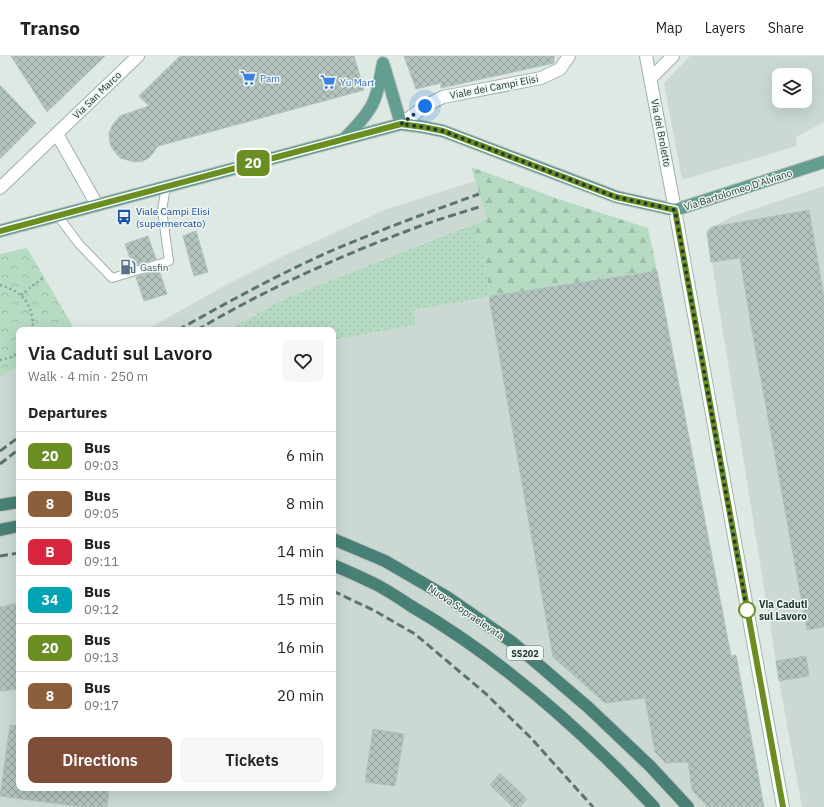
<!DOCTYPE html>
<html lang="en">
<head>
<meta charset="utf-8">
<style>
	:root { --surface:#fff; --page:#f6f6f6; --text:#222; --muted:#767676; --line:#e0e0e0; --accent:#7e4d39 }
	body { margin:0; font-family:"IBM Plex Sans",sans-serif; background:var(--page); color:var(--text); height:100vh; display:flex; flex-direction:column; font-size:15px; white-space:nowrap }
	* { box-sizing:border-box; margin:0 }
	p { font-size:13px; color:var(--muted) }
	.icon { flex:none; width:22px; height:22px; fill:none; stroke:currentColor; stroke-width:2; stroke-linecap:round; stroke-linejoin:round }
	.map { position:relative; flex:1; overflow:hidden }
	.side { position:absolute; left:16px; top:271px; width:320px; height:464px; display:flex; flex-direction:column; background:var(--surface); border-radius:8px; box-shadow:0 4px 16px #0002 }
	.side>* { flex:none }
	.badge { padding:0 8px; border-radius:6px; font-size:14px; line-height:26px }
	.buttons { position:absolute; left:772px; top:12px; display:grid; gap:8px }
	.buttons a { display:grid; place-items:center; width:40px; height:40px; border-radius:8px; background:var(--surface); box-shadow:0 4px 16px #0002; font-size:20px }
	.you { position:absolute; width:20px; height:20px; margin:-10px; border:3px solid #fff; border-radius:50%; background:#1a73e8; box-shadow:0 0 0 6px #1a73e833 }
	.map>.badge { position:absolute; translate:-50% -50%; box-shadow:0 0 0 2px #fff }
	h2 { padding:0 12px; font-size:15px; line-height:36px }
	.round { display:grid; place-items:center; flex:none; width:42px; height:42px; border-radius:8px; background:var(--page) }
	.headline { display:flex; align-items:center; justify-content:space-between; height:68px; padding:0 12px }
	h1 { font-size:19px; font-weight:600; line-height:30px }
	.action { display:flex; gap:8px; margin-top:auto; padding:8px 12px }
	.action a { flex:1; height:46px; border-radius:8px; background:var(--accent); color:#fff; font-size:16px; font-weight:600; line-height:46px; text-align:center }
	.action a+a { background:var(--page); color:var(--text) }
	ul { padding:0; list-style:none }
	li { display:flex; align-items:center; gap:12px; height:48px; padding:0 12px; border-top:1px solid var(--line) }
	li div { flex:1 }
	li b { display:block; font-size:15px }
	li em { font-style:normal }
	li .badge { min-width:44px; font-weight:700; text-align:center }
	header { display:flex; align-items:center; gap:24px; box-sizing:border-box; height:56px; padding:0 20px; background:var(--surface); border-bottom:1px solid var(--line) }
	header strong { font-size:19px }
	nav { display:flex; gap:22px; margin-inline-start:auto; font-size:14px }
	.map>svg:first-child { display:block }
	.built { fill:#ccd9d3; fill-rule:evenodd }
	.grass { fill:url(#grass-dots) }
	.forest { fill:url(#forest-firs) }
	.park { fill:url(#park-crowns) }
	.building { fill:url(#building-cross-hatch); stroke:#b0c2bc }
	.lines { fill:none; stroke-linecap:round; stroke-linejoin:round }
	.service-casing { stroke:#a1b0ab; stroke-width:10 }
	.minor-casing { stroke:#a1b0ab; stroke-width:14 }
	.secondary-casing { stroke:#9db5ad; stroke-width:14 }
	.primary-casing { stroke:#bcc3c2; stroke-width:14 }
	.trunk-casing { stroke:#bcc3c2; stroke-width:14 }
	.path { stroke:#7eaca0; stroke-width:2.5; stroke-dasharray:2 3; stroke-linecap:butt }
	.service { stroke:#fff; stroke-width:8 }
	.minor { stroke:#fff; stroke-width:12 }
	.secondary { stroke:#fff; stroke-width:12 }
	.primary { stroke:#639e91; stroke-width:12 }
	.trunk { stroke:#488076; stroke-width:12 }
	.rail { stroke:#5a746e; stroke-width:3; stroke-dasharray:8 4; stroke-linecap:butt }
	.line-casing { stroke:#fff; stroke-width:9 }
	.line { stroke:#6b8e23; stroke-width:6 }
	.walk { stroke:#203833; stroke-width:4; stroke-dasharray:0 7.2 }
	.stop-dot { fill:#fff; stroke:#6b8e23; stroke-width:2 }
	.labels { text-anchor:middle; dominant-baseline:central; stroke-width:3; stroke-linejoin:round; paint-order:stroke }
	.shield { fill:#eef6f2; stroke:#5e716c; stroke-width:1 }
	.shield-label { font-size:9px; font-weight:bold; fill:#203833 }
	.shop-label { font-size:10px; fill:#366cbe; stroke:#eef6f2; text-anchor:start }
	.street-label { font-size:10px; fill:#203833; stroke:#eef6f2 }
	.transit-label { font-size:10px; fill:#164399; stroke:#eef6f2; text-anchor:start }
	.service-label { font-size:10px; fill:#4e5e75; stroke:#eef6f2; text-anchor:start }
	.stop-label { font-size:10px; font-weight:bold; fill:#203833; stroke:#eef6f2; text-anchor:start }
</style>
</head>
<body>
<header>
<strong>Transo</strong>
<nav><a>Map</a><a>Layers</a><a>Share</a></nav>
</header>
<div class="map">
<svg width="824" height="751" viewBox="0 0 824 751">
	<defs>
		<pattern id="grass-dots" width="8" height="8" patternUnits="userSpaceOnUse"><rect width="8" height="8" fill="#b6dac2"/><path d="M2 2h.1M6 6h.1" fill="none" stroke="#9cbca7" stroke-width="1.8" stroke-linecap="round"/></pattern>
		<pattern id="forest-firs" width="22" height="20" patternUnits="userSpaceOnUse"><rect width="22" height="20" fill="#b6dac2"/><path d="M5 1l3.5 6h-7zM16 11l3.5 6h-7z" fill="#9cbca7"/></pattern>
		<pattern id="park-crowns" width="20" height="18" patternUnits="userSpaceOnUse"><rect width="20" height="18" fill="#b6dac2"/><path d="M2 6a3 3 0 1 1 6 0M12 15a3 3 0 1 1 6 0" fill="none" stroke="#9cbca7"/></pattern>
		<pattern id="building-cross-hatch" width="8" height="8" patternUnits="userSpaceOnUse"><rect width="8" height="8" fill="#b3c4be"/><path d="M0 0l8 8M0 8l8-8" fill="none" stroke="#91a09b"/></pattern>
	</defs>
	<rect width="100%" height="100%" fill="#dee9e4"/>
	<!-- built -->
	<path class="built" d="M690,0H824V66L796,81L797,90L682,124L664,27ZM779,19H805V45H779Z
		M475,125L487,163L286,242L228,274H146L224,230L283,200L387,153Z
		M824,130V751H802L779,625L707,176L712,171L733,160Z
		M491,240L492,256L553,601L605,647L645,642L655,696L666,707L688,706L692,734L708,751H0V321L19,311V732H333V284L416,269L413,254L478,243Z"/>
	<!-- grass -->
	<path class="grass" d="M474,168L491,240L478,243L413,254L416,269L333,284V274H228L286,242Z"/>
	<!-- forest -->
	<path class="forest" d="M471,111L558,143L648,172L657,215L491,240L474,168L487,163Z"/>
	<!-- park -->
	<path class="park" d="M27,192L75,274H19V311L0,321V198Z"/>
	<!-- building -->
	<path class="building" d="M11,0H105L47,56Z
		M180,0H354L364,34L158,90L150,101L143,105L135,106L120,102L112,92L110,87L109,78L112,70L120,60L149,50L139,40Z
		M404,0H554V7L441,32V27L416,33Z
		M0,29L36,67L0,103Z
		M809,154L824,241V571L807,574L751,269L740,202L711,206L707,176L712,171Z
		M196,175L208,216L194,220L183,180Z
		M148,180L156,203L133,210L125,188Z
		M159,214L167,238L144,245L136,221Z
		M657,215L731,600L736,599L764,751H708L692,734L688,706L666,707L655,696L645,642L605,647L553,601L489,242L491,241V240Z
		M19,547V633L0,635V551Z
		M806,600L809,620L779,625L776,605Z
		M10,669L19,670V732H109L107,751H83L0,740Z
		M373,673L404,678L395,730L365,726Z
		M500,717L527,743L520,751H513L490,729Z"/>
	<g class="lines">
		<defs>
			<path id="service" d="M58,160L79,188L112,222L169,205L162,154L166,131"/>
			<path id="minor" d="M646,0L675,154
				M650,23L673,0
				M401,68L425,50L443,41L541,22L560,13L569,0
				M57,78L97,149
				M0,132L138,0"/>
			<path id="secondary" d="M675,154L783,751"/>
			<path id="primary" d="M384,10L401,68
				M344,83C354,73 365,62 372,49C379,36 380,21 383,7
				M0,175L401,68L423,71L443,75L617,141L675,154L824,106"/>
			<path id="trunk" d="M0,449L19,446
				M0,474L19,470
				M333,483L385,505L447,541L512,586L589,652L650,710L688,751
				M333,509C347,515 361,521 375,528C387,534 399,542 411,550C502,603 582,674 654,751"/>
		</defs>
		<!-- service casing -->
		<use href="#service" class="service-casing"/>
		<!-- minor casing -->
		<use href="#minor" class="minor-casing"/>
		<!-- secondary casing -->
		<use href="#secondary" class="secondary-casing"/>
		<!-- primary casing -->
		<use href="#primary" class="primary-casing"/>
		<!-- trunk casing -->
		<use href="#trunk" class="trunk-casing"/>
		<!-- path -->
		<path class="path" d="M0,229C24,236 33,249 33,274
			M21,239L44,221
			M0,304L9,302L19,296"/>
		<!-- service -->
		<use href="#service" class="service"/>
		<!-- minor -->
		<use href="#minor" class="minor"/>
		<!-- secondary -->
		<use href="#secondary" class="secondary"/>
		<!-- primary -->
		<use href="#primary" class="primary"/>
		<!-- trunk -->
		<use href="#trunk" class="trunk"/>
		<!-- rail -->
		<path class="rail" d="M178,274C228,246 279,218 331,195C380,174 429,156 479,138
			M197,274C263,235 335,202 407,175C432,165 457,158 482,150
			M0,395L19,381
			M0,408L19,393
			M0,500L19,497
			M333,535L375,555L415,578L485,637L530,681L593,751"/>
	</g>
	<g class="lines">
		<defs>
			<path id="line" d="M0,175L401,68L423,71L443,75L616,141L675,154L783,751"/>
		</defs>
		<!-- line casing -->
		<use href="#line" class="line-casing"/>
		<!-- line -->
		<use href="#line" class="line"/>
		<!-- walk -->
		<path class="walk" d="M425,50L401,68L423,71L443,75L616,141L675,154L747,554"/>
	</g>
	<!-- icons -->
	<defs>
		<symbol id="supermarket-bare" viewBox="-9 -9 18 18"><path d="M-6-5.5h2.5l.6 2H6L4.5 2H-2.5L-4.4-4H-6ZM-1.5 3.2a1.3 1.3 0 1 0 .1 0ZM3 3.2a1.3 1.3 0 1 0 .1 0Z" fill="#3f7fe0" stroke="#eef6f2" stroke-width="2.5" paint-order="stroke"/></symbol>
		<symbol id="bus-bare" viewBox="-9 -9 18 18"><path d="M-5-6H5V4H4V6H2V4H-2V6H-4V4H-5ZM-3.5-4V0h7V-4ZM-3.5 1.2v1.5H-2V1.2ZM2 1.2v1.5H3.5V1.2Z" fill="#1a4fb4" stroke="#eef6f2" stroke-width="2.5" paint-order="stroke"/></symbol>
		<symbol id="fuel-bare" viewBox="-9 -9 18 18"><path d="M-5.5-6h7V0h2V4h1.3V-2.5L3-4.5l.8-.8L6-3V5H2.5V1h-1V6h-7ZM-4.2-4.7v3.2H.2V-4.7Z" fill="#5c6f8a" stroke="#eef6f2" stroke-width="2.5" paint-order="stroke"/></symbol>
	</defs>
	<g fill-rule="evenodd">
		<use href="#supermarket-bare" x="237" y="11" width="22" height="22"/>
		<use href="#supermarket-bare" x="317" y="15" width="22" height="22"/>
		<use href="#bus-bare" x="113" y="150" width="22" height="22"/>
		<use href="#fuel-bare" x="117" y="200" width="22" height="22"/>
	</g>
	<!-- markers -->
	<circle class="stop-dot" cx="747" cy="554" r="8"/>
	<g class="labels">
		<!-- shield labels -->
		<rect class="shield" x="507" y="590" width="36" height="14" rx="3"/>
		<g class="shield-label">
			<text x="525" y="597">SS202</text>
		</g>
		<!-- shop labels -->
		<g class="shop-label">
			<text x="260" y="22">Pam</text>
			<text x="340" y="26">Yu Mart</text>
		</g>
		<!-- street labels -->
		<g class="street-label">
			<text transform="translate(494 31) rotate(-11)">Viale dei Campi Elisi</text>
			<text transform="translate(97 39) rotate(-44)">Via San Marco</text>
			<text transform="translate(661 77) rotate(79)">Via del Broletto</text>
			<text transform="translate(738 134) rotate(-18)">Via Bartolomeo D'Alviano</text>
			<text transform="translate(466 556) rotate(34)">Nuova Sopraelevata</text>
		</g>
		<!-- transit labels -->
		<g class="transit-label">
			<text x="136" y="155">Viale Campi Elisi<tspan x="136" dy="12">(supermercato)</tspan></text>
		</g>
		<!-- service labels -->
		<g class="service-label">
			<text x="140" y="211">Gasfin</text>
		</g>
		<!-- stop labels -->
		<g class="stop-label">
			<text x="759" y="548">Via Caduti<tspan x="759" dy="12">sul Lavoro</tspan></text>
		</g>
	</g>
</svg>
<div class="buttons">
<a><svg class="icon" aria-label="layers" viewBox="0 0 24 24"><path d="M12 4l9 5-9 5-9-5zM3 14l9 5 9-5"/></svg></a>
</div>
<div class="you" style="left:425px;top:50px"></div>
<b class="badge" style="left:253px;top:107px;background:#6b8e23;color:#fff">20</b>
<section class="side">
<div class="headline"><div><h1>Via Caduti sul Lavoro</h1><p>Walk · 4 min · 250 m</p></div><a class="round"><svg class="icon" aria-label="heart" viewBox="0 0 24 24"><path d="M12 20l-8-8c-3-5 5-10 8-4 3-6 11-1 8 4z"/></svg></a></div>
<h2>Departures</h2>
<ul>
<li><span class="badge" style="background:#6b8e23;color:#fff">20</span><div><b>Bus</b><p>09:03</p></div><em>6 min</em></li>
<li><span class="badge" style="background:#8b5e3c;color:#fff">8</span><div><b>Bus</b><p>09:05</p></div><em>8 min</em></li>
<li><span class="badge" style="background:#d7263d;color:#fff">B</span><div><b>Bus</b><p>09:11</p></div><em>14 min</em></li>
<li><span class="badge" style="background:#00a3b4;color:#fff">34</span><div><b>Bus</b><p>09:12</p></div><em>15 min</em></li>
<li><span class="badge" style="background:#6b8e23;color:#fff">20</span><div><b>Bus</b><p>09:13</p></div><em>16 min</em></li>
<li><span class="badge" style="background:#8b5e3c;color:#fff">8</span><div><b>Bus</b><p>09:17</p></div><em>20 min</em></li>
</ul>
<div class="action"><a>Directions</a><a>Tickets</a></div>
</section>
</div>
</body>
</html>
